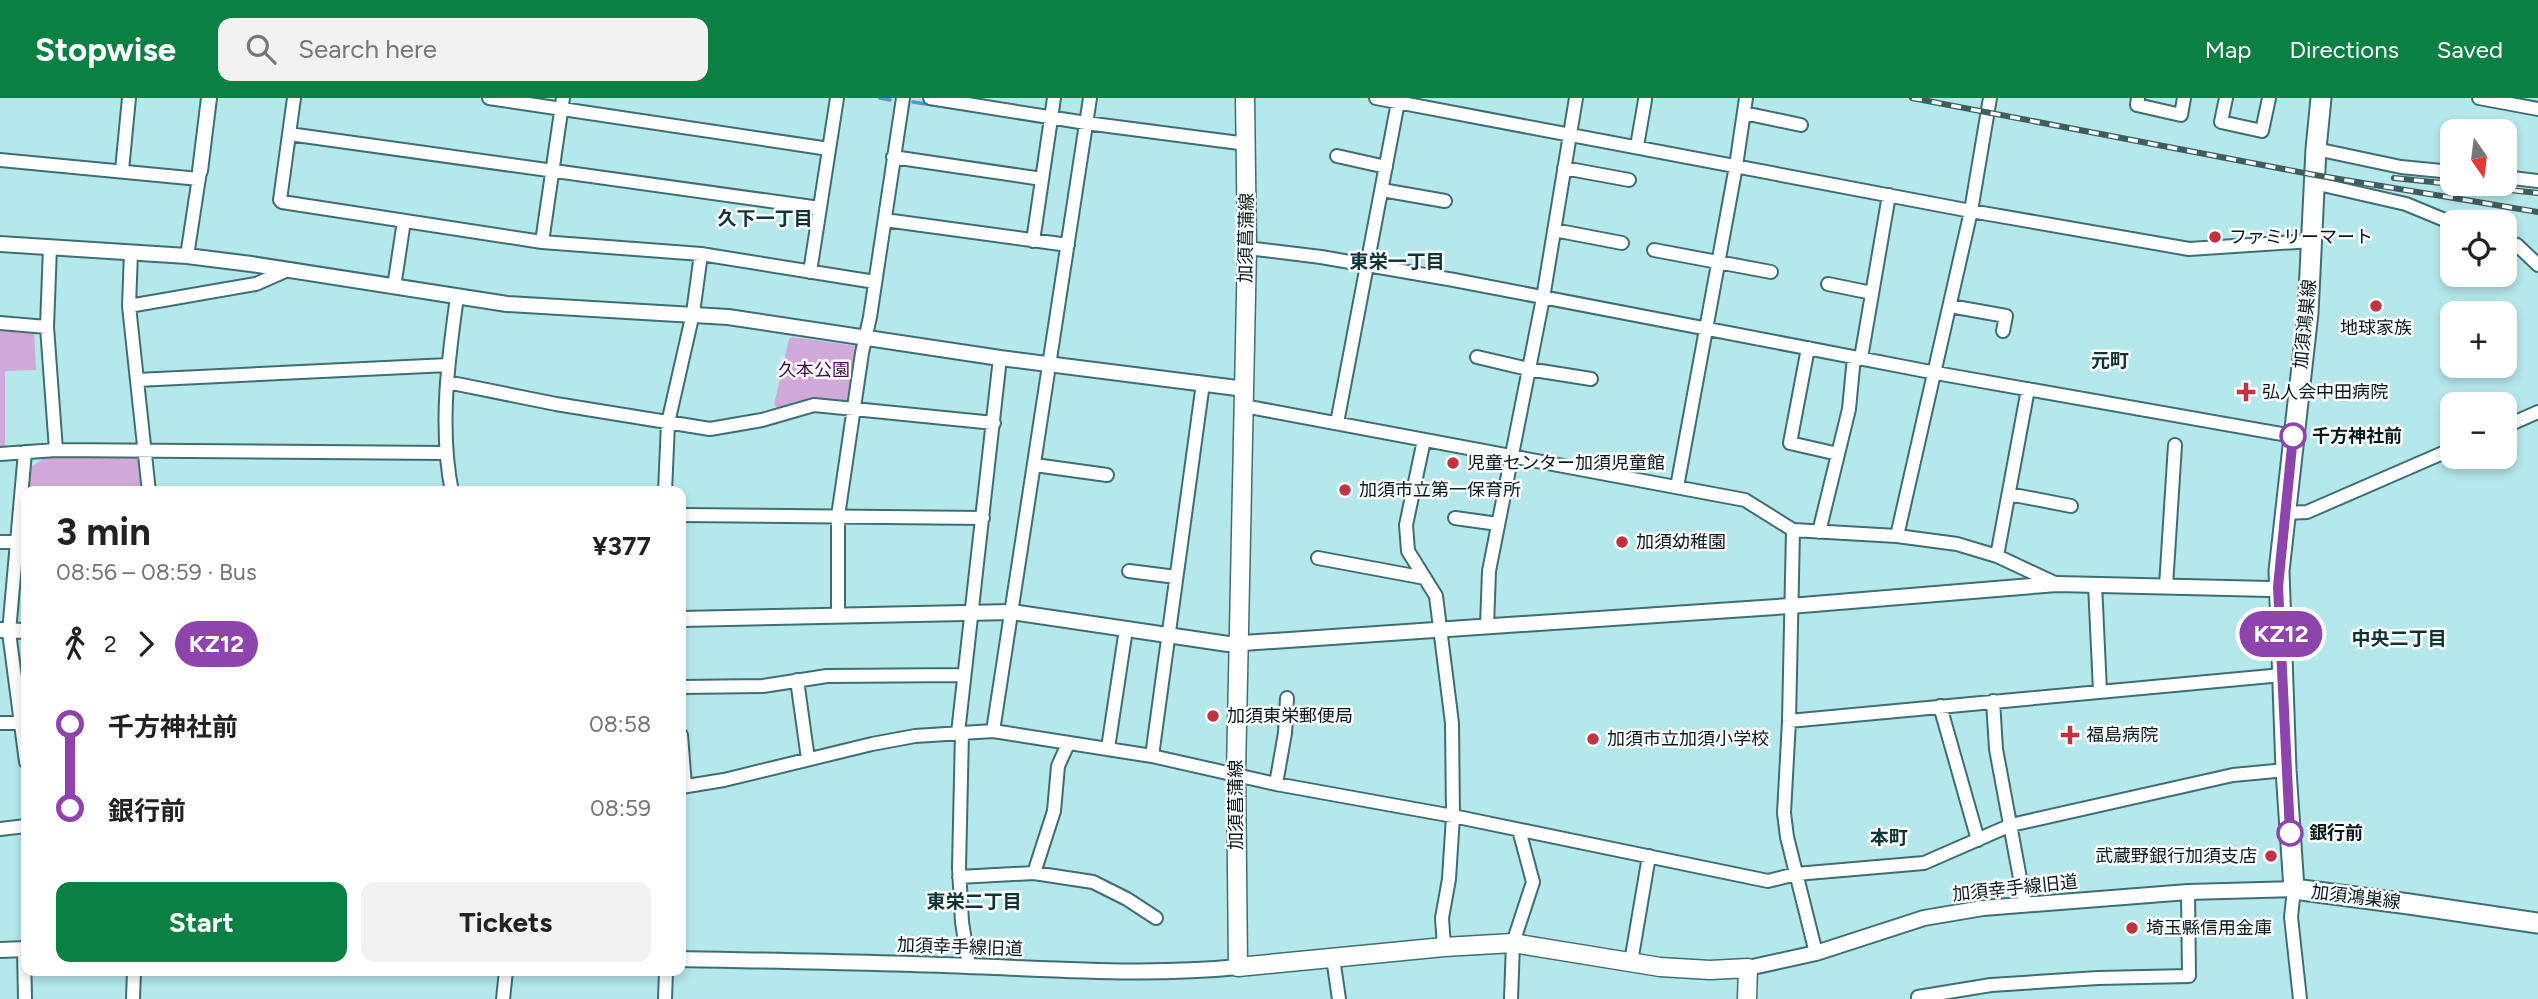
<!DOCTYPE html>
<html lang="en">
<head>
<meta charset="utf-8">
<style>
	:root { --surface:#fff; --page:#f2f2f2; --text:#222; --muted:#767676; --accent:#0b8043 }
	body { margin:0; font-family:Figtree,"Noto Sans JP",sans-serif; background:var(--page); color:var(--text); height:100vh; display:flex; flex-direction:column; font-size:26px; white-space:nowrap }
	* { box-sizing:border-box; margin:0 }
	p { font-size:23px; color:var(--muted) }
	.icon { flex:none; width:38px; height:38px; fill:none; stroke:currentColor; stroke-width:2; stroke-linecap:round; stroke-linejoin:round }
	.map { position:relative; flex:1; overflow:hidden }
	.side { position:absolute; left:21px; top:388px; width:665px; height:490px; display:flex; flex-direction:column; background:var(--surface); border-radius:14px; box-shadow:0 4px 10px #0003 }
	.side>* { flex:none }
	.badge { padding:0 14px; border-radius:23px; font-size:24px; line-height:46px }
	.needle { width:46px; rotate:166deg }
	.fabs { position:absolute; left:2440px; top:21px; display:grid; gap:14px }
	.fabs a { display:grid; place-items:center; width:77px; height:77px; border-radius:14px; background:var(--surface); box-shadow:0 4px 10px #0003; font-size:35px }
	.map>.badge { position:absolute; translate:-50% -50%; box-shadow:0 0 0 4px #fff }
	.legs { display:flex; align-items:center; gap:10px; height:77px; padding:0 35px; font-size:23px }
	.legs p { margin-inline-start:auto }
	.headline { display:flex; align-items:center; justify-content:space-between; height:119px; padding:0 35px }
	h1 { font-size:38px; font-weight:700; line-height:52px }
	.primary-button { display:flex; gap:14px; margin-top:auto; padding:14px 35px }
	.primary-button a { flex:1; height:80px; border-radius:14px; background:var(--accent); color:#fff; font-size:28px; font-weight:700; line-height:80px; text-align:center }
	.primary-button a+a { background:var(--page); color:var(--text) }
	ul { padding:0 35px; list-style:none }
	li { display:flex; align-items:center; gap:24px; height:84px; font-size:26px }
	li i { display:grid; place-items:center; width:10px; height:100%; margin:0 9px; background:currentColor }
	li i::after { content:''; width:18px; height:18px; margin:-9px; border:5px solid; border-radius:50%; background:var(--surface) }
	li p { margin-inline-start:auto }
	li:first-child i { background:linear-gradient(#0000 50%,currentColor 0) }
	li:last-child i { background:linear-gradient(currentColor 50%,#0000 0) }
	header { display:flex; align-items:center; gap:42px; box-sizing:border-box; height:98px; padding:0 35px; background:var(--accent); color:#fff }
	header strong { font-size:33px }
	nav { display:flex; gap:38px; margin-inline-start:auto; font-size:24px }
	.search { width:490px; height:63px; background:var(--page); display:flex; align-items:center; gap:18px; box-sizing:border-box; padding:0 24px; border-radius:14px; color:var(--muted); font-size:26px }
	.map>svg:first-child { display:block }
	.green { fill:#cfa9d7 }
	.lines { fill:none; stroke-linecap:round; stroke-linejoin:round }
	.stream { stroke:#658dd1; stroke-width:3.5 }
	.minor-casing { stroke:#3e6e71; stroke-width:16 }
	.tertiary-casing { stroke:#3e6e71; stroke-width:18 }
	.secondary-casing { stroke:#3e6e71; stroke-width:21 }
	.primary-casing { stroke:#3e6e71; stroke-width:23 }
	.minor { stroke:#fff; stroke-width:12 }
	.tertiary { stroke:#fff; stroke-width:14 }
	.secondary { stroke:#fff; stroke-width:18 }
	.primary { stroke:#fff; stroke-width:19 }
	.rail-casing { stroke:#3f5c5f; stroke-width:6 }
	.rail { stroke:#fefefe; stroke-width:3.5; stroke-dasharray:10; stroke-linecap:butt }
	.line-1-casing { stroke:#fff; stroke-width:16 }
	.line-1 { stroke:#8e44ad; stroke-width:10 }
	.poi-dot { fill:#c33241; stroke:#fefefe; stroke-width:2.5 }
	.stop-1-dot { fill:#fff; stroke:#8e44ad; stroke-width:3.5 }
	.labels { text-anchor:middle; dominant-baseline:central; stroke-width:5; stroke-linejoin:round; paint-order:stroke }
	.poi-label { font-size:18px; fill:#05181a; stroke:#fefefe; text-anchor:start }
	.street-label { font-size:18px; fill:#05181a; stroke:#fefefe }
	.park-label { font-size:18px; fill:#400e4b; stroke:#fefefe }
	.stop-label { font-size:18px; font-weight:bold; fill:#05181a; stroke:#fefefe; text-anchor:start }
	.neighbourhood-label { font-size:19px; font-weight:bold; fill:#0c3335; stroke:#fefefe }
</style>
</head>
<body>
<header>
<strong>Stopwise</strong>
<div class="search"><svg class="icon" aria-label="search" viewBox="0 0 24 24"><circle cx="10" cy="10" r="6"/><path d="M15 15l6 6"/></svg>Search here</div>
<nav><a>Map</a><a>Directions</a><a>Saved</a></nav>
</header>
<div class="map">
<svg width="2538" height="901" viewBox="0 0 2538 901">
	<rect width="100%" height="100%" fill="#b5e8eb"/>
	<!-- green -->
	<path class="green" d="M0,229L34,233L36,272L5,273V348L0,349Z
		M792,239L857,248L852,302L805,303L778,311L774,307L789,241Z
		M46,359H135L141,363L144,394H29L31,369Z"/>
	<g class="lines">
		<!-- stream -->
		<path class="stream" d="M880,0L890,2
			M913,4L967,12"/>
		<defs>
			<path id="minor" d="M294,0L280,102L282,104L542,144L701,156L875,184
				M489,0L829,51
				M930,0L1086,25L1247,46
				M1376,0L1971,113L2189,151L2312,143
				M2138,0L2137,7L2181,17L2184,0
				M2226,0L2221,24L2262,33L2269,0
				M2479,0L2538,11
				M1744,15L1801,27
				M289,36L820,110
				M1637,48L1645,2
				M2316,51L2401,69L2452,74
				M1337,58L1386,69
				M893,59L1042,81
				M0,62L199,81
				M1564,70L1629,82
				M122,72L129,0
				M2504,79L2538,83
				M2314,85L2406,106L2452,125
				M1382,92L1445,103
				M885,122L1068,147
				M1554,132L1622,145
				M1033,143L1054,0
				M2504,143L2517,147L2538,167
				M542,144L563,0
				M50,149L47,229L56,352
				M1247,150L1321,159L1454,182L1936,275L2293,338
				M1654,152L1771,174
				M131,154L129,208L149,394
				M187,158L200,73
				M810,174L837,0
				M1828,186L1872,195
				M394,189L404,123
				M129,208L256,186L290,171
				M1950,208L2006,218L2003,233
				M0,225L47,229
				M1808,250L1790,345L1838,356
				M1477,259L1528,271L1591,281
				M1861,260L1889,97
				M137,282L448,267
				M447,284L556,306L710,331L762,322L814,307L994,325
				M1244,308L1745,402L1793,432L1897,438L1957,446L1997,458L2057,486
				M1337,325L1398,4
				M2504,329L2538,314
				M1424,342L1406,427L1408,453L1436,498L1452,625L1453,718L1449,781L1442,820L1444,849
				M25,354L9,534L26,664
				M0,356L56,352L445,355
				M1035,367L1107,377
				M1677,389L1736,68L1746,0
				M452,394C439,330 448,263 457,199
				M665,394L668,325L693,215L701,156
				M2009,396L2071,408
				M2285,415L2307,414L2452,351
				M681,417L983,420
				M1455,420L1498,426
				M1793,432L1789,623L1784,715L1787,739L1816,855
				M1819,434L1849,311L1854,259
				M1897,438L1971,113L1990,0
				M0,444L26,443
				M1997,458L2028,291
				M1318,460L1425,480
				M1129,473L1176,479
				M2095,486L2100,593
				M2166,488L2175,347
				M838,516V418L862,255L870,219L903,0
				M1487,528L1489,473L1543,200L1576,0
				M797,582L808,661
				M681,589L763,588L827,578L964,577
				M1993,603L1996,651L2025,807
				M1940,608L1978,742
				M1789,623L2282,577
				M0,625H26
				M993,633L1090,0
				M962,634L959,770L962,824L969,868
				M958,635L1000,260
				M681,637L685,688
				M1108,650L1126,531
				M1152,658L1203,285
				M1276,686L1285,635L1287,600
				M681,689L724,682L872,646L915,638L993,633L1152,658L1276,686L1453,718L1768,783L1796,776L1924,765L2011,727L2233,677L2286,672
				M0,731L26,728
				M1034,775L1054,713L1058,668L1068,646
				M959,779L1034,775L1093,784L1127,801L1156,820
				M2294,791L2291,819L2300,901
				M24,851L25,901
				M1333,860L1339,901
				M1631,864L1649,758
				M1918,899L1991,887L2098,880L2189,878L2188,794
				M133,901L134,873
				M503,901L506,873
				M665,901L666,873
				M1511,901L1513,845L1533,784L1519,732"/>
			<path id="tertiary" d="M200,73L209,0
				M0,146L187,158L251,166L507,206L728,219L1000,260L1245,291
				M681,521L1012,514L1228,546L1790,508L2057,486L2270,491L2278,489
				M0,532L26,533
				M0,852L26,851
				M681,861C776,863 872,864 967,868C1058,871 1148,878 1238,869
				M1748,870L1816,855L1924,820L1983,810L2188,794L2294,791"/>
			<path id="secondary" d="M1245,0L1247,150L1236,675L1238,869L1444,849L1513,845L1660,869L1710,872L1748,870L1747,901"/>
			<path id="primary" d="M2321,0L2316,51L2308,215L2279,473L2286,672L2294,791L2409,806L2538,825"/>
		</defs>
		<!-- minor casing -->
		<use href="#minor" class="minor-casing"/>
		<!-- tertiary casing -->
		<use href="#tertiary" class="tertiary-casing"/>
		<!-- secondary casing -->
		<use href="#secondary" class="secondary-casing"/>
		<!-- primary casing -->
		<use href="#primary" class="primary-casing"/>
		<!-- minor -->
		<use href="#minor" class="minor"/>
		<!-- tertiary -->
		<use href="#tertiary" class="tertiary"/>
		<!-- secondary -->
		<use href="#secondary" class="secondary"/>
		<!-- primary -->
		<use href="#primary" class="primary"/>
		<defs>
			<path id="rail" d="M1912,0L2315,77L2538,114
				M2394,80L2538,95"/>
		</defs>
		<!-- rail casing -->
		<use href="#rail" class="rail-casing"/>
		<!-- rail -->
		<use href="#rail" class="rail"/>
	</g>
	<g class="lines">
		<defs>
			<path id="line-1" d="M2290,735L2278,489L2293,338"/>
		</defs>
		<!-- line-1 casing -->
		<use href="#line-1" class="line-1-casing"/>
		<!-- line-1 -->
		<use href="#line-1" class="line-1"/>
	</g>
	<!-- markers -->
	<g class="poi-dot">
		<circle cx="2215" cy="139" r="7"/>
		<circle cx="2376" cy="208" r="7"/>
		<path d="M2242.5 283.5h7v7h7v7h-7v7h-7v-7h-7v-7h7z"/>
		<circle cx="1453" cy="365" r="7"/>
		<circle cx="1345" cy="392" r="7"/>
		<circle cx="1622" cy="444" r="7"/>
		<circle cx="1213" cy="618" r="7"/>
		<path d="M2066.5 626.5h7v7h7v7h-7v7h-7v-7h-7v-7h7z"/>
		<circle cx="1593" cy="641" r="7"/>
		<circle cx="2271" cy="758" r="7"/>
		<circle cx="2132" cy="830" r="7"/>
	</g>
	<g class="stop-1-dot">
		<circle cx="2293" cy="338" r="12"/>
		<circle cx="2290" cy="735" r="12"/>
	</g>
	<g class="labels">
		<!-- poi labels -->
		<g class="poi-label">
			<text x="2229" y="139">ファミリーマート</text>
			<text x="2376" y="230" text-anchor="middle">地球家族</text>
			<text x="2262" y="294">弘人会中田病院</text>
			<text x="1467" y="365">児童センター加須児童館</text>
			<text x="1359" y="392">加須市立第一保育所</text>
			<text x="1636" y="444">加須幼稚園</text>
			<text x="1227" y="618">加須東栄郵便局</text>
			<text x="2086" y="637">福島病院</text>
			<text x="1607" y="641">加須市立加須小学校</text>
			<text x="2257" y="758" text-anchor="end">武蔵野銀行加須支店</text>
			<text x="2146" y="830">埼玉縣信用金庫</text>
		</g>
		<!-- street labels -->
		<g class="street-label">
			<text transform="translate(1246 140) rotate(-89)">加須菖蒲線</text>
			<text transform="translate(2305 226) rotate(-84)">加須鴻巣線</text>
			<text transform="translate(1236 707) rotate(-90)">加須菖蒲線</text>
			<text transform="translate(2015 790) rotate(-6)">加須幸手線旧道</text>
			<text transform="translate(2356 799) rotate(7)">加須鴻巣線</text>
			<text transform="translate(960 849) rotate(2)">加須幸手線旧道</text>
		</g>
		<!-- park labels -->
		<g class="park-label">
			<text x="814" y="272">久本公園</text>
		</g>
		<!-- stop labels -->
		<g class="stop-label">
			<text x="2312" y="338">千方神社前</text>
			<text x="2309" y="735">銀行前</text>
		</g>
		<!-- neighbourhood labels -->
		<g class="neighbourhood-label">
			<text x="765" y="120">久下一丁目</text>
			<text x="1397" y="163">東栄一丁目</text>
			<text x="2110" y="262">元町</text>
			<text x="2399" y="540">中央二丁目</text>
			<text x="1889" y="739">本町</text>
			<text x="974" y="803">東栄二丁目</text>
		</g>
	</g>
</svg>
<div class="fabs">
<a><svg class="needle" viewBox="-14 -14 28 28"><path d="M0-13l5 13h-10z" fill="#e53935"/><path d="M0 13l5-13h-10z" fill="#767676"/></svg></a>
<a><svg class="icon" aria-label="locate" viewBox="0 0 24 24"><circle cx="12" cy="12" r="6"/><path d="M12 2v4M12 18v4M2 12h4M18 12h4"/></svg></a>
<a>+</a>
<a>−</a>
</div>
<b class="badge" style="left:2281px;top:536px;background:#8e44ad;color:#fff">KZ12</b>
<section class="side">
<div class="headline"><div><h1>3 min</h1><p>08:56 – 08:59 · Bus</p></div><b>¥377</b></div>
<div class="legs"><svg class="icon" aria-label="walk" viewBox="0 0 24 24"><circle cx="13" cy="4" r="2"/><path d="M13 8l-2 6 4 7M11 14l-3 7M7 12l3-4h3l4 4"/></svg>2<svg class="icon" aria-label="forward" viewBox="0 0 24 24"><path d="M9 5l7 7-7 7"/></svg><b class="badge" style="background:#8e44ad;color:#fff">KZ12</b></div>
<ul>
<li><i style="color:#8e44ad"></i><b>千方神社前</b><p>08:58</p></li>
<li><i style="color:#8e44ad"></i><b>銀行前</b><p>08:59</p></li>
</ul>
<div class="primary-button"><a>Start</a><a>Tickets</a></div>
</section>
</div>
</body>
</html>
